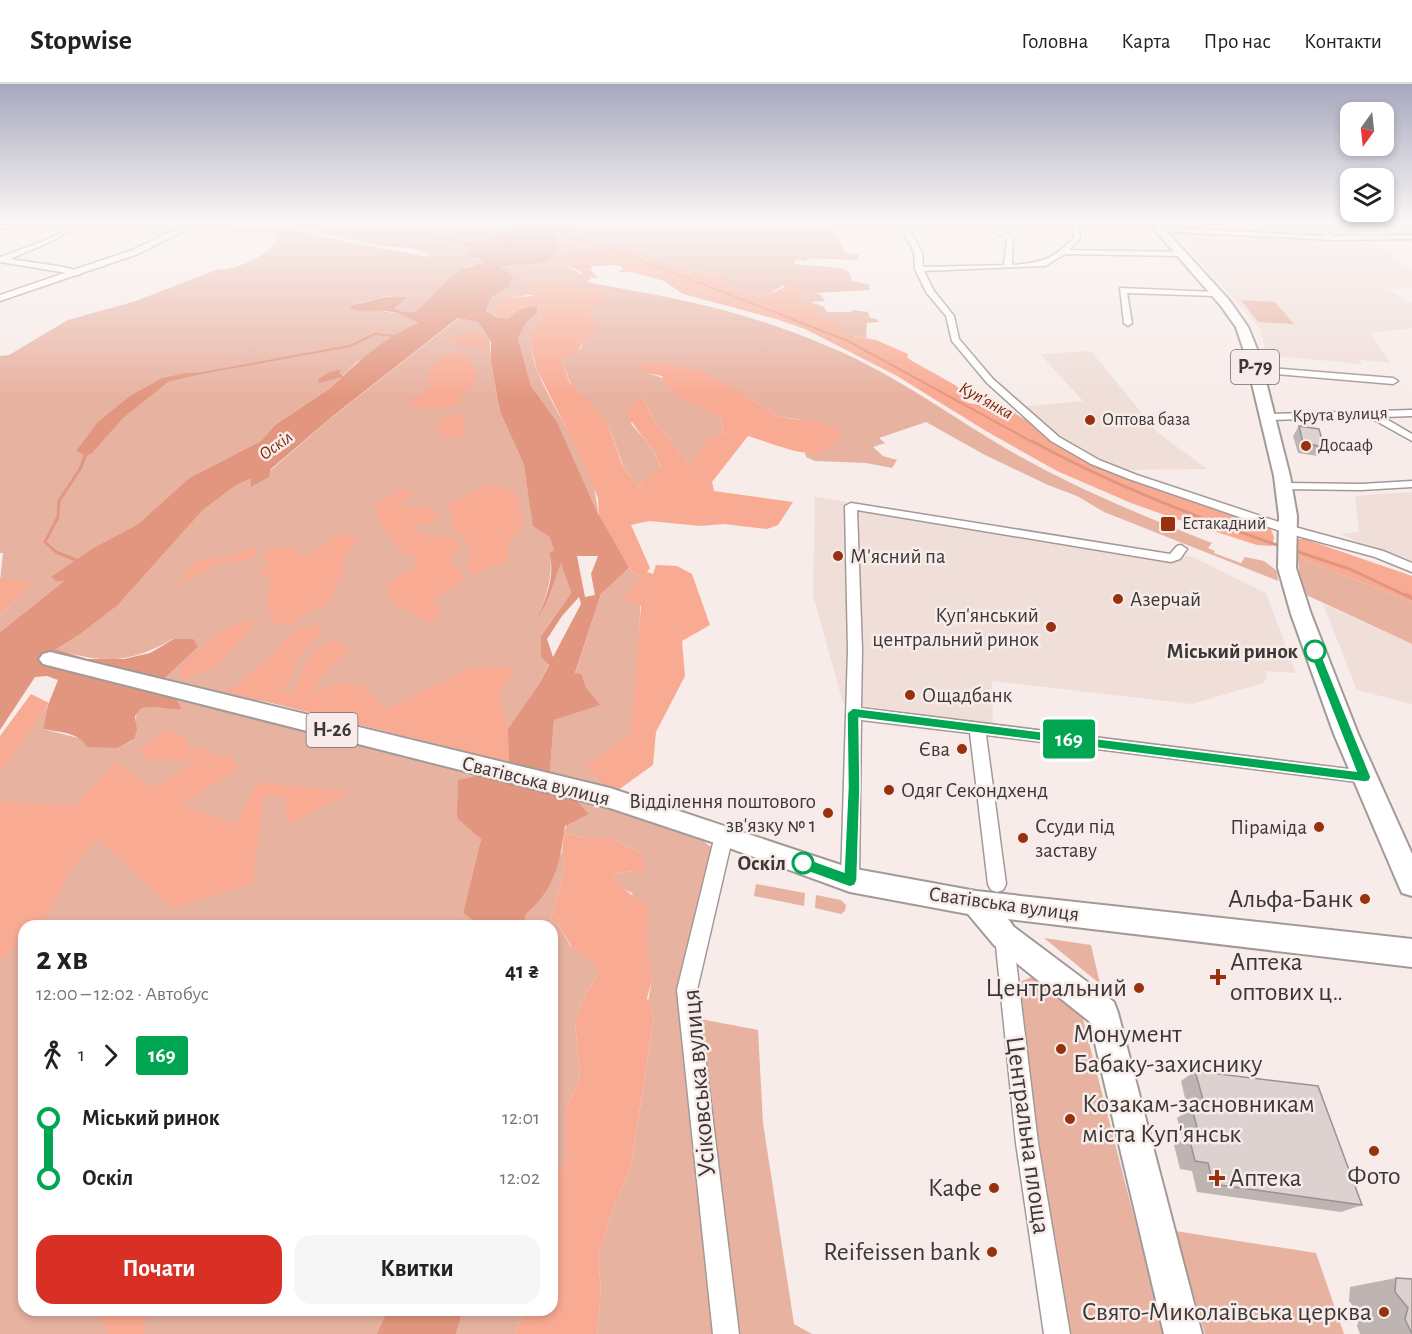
<!DOCTYPE html>
<html lang="uk">
<head>
<meta charset="utf-8">
<style>
	:root { --surface:#fff; --page:#f6f6f6; --text:#222; --muted:#767676; --line:#e0e0e0; --accent:#d93025 }
	body { margin:0; font-family:"Alegreya Sans",sans-serif; background:var(--page); color:var(--text); height:100vh; display:flex; flex-direction:column; font-size:22px; white-space:nowrap }
	* { box-sizing:border-box; margin:0 }
	p { font-size:20px; color:var(--muted) }
	.icon { flex:none; width:33px; height:33px; fill:none; stroke:currentColor; stroke-width:2; stroke-linecap:round; stroke-linejoin:round }
	.map { position:relative; flex:1; overflow:hidden }
	.drawer { position:absolute; left:18px; top:836px; width:540px; height:396px; display:flex; flex-direction:column; background:var(--surface); border-radius:18px; box-shadow:0 3px 9px #0003 }
	.drawer>* { flex:none }
	.badge { padding:0 12px; border-radius:4px; font-size:21px; line-height:39px }
	.needle { width:39px; rotate:195deg }
	.controls { position:absolute; left:1340px; top:18px; display:grid; gap:12px }
	.controls a { display:grid; place-items:center; width:54px; height:54px; border-radius:12px; background:var(--surface); box-shadow:0 3px 9px #0003; font-size:30px }
	.map>.badge { position:absolute; translate:-50% -50%; box-shadow:0 0 0 3px #fff }
	.legs { display:flex; align-items:center; gap:9px; height:66px; padding:0 18px; font-size:20px }
	.legs p { margin-inline-start:auto }
	.summary { display:flex; align-items:center; justify-content:space-between; height:102px; padding:0 18px }
	h1 { font-size:33px; font-weight:600; line-height:45px }
	.button { display:flex; gap:12px; margin-top:auto; padding:12px 18px }
	.button a { flex:1; height:69px; border-radius:18px; background:var(--accent); color:#fff; font-size:24px; font-weight:600; line-height:69px; text-align:center }
	.button a+a { background:var(--page); color:var(--text) }
	ul { padding:0 18px; list-style:none }
	li { display:flex; align-items:center; gap:21px; height:60px; font-size:22px }
	li i { display:grid; place-items:center; width:9px; height:100%; margin:0 8px; background:currentColor }
	li i::after { content:''; width:15px; height:15px; margin:-8px; border:4px solid; border-radius:50%; background:var(--surface) }
	li p { margin-inline-start:auto }
	li:first-child i { background:linear-gradient(#0000 50%,currentColor 0) }
	li:last-child i { background:linear-gradient(currentColor 50%,#0000 0) }
	header { display:flex; align-items:center; gap:36px; box-sizing:border-box; height:84px; padding:0 30px; background:var(--surface); border-bottom:2px solid var(--line) }
	header strong { font-size:28px }
	nav { display:flex; gap:33px; margin-inline-start:auto; font-size:21px }
	.map>svg:first-child { display:block }
	.built { fill:#f0ded8 }
	.green { fill:#e8b2a1 }
	.forest { fill:#f9aa93 }
	.water { fill:#e3967f; fill-rule:evenodd }
	.lines { fill:none; stroke-linecap:round; stroke-linejoin:round }
	.stream-far3 { stroke:#e3967f; stroke-width:1.5 }
	.stream-far2 { stroke:#e3967f; stroke-width:2 }
	.stream-far1 { stroke:#e3967f; stroke-width:3 }
	.stream { stroke:#e3967f; stroke-width:4 }
	.minor-casing { stroke:#a39a97; stroke-width:3 }
	.tertiary-casing { stroke:#a39a97; stroke-width:3 }
	.primary-casing { stroke:#a39a97; stroke-width:4 }
	.minor { fill:#fff; fill-rule:evenodd }
	.tertiary { fill:#fff; fill-rule:evenodd }
	.primary { fill:#fff; fill-rule:evenodd }
	.wall { fill:#beb5b2 }
	.building { fill:#ddd2cf; stroke:#9b9391; stroke-width:1.5 }
	.line-1 { fill:#00a651; stroke:#fff; stroke-width:1.5 }
	.poi-dot { fill:#97310e; stroke:#f7ece9; stroke-width:2 }
	.stop-1-dot { fill:#fff; stroke:#00a651; stroke-width:3 }
	.labels { text-anchor:middle; dominant-baseline:central; stroke-width:5; stroke-linejoin:round; paint-order:stroke }
	.far-water-label { font-size:18px; font-style:italic; fill:#7b2101; stroke:#f7ece9 }
	.far-street-label { font-size:18px; fill:#3c3836; stroke:#f7ece9 }
	.far-poi-label { font-size:18px; fill:#3c3836; stroke:#f7ece9; text-anchor:start }
	.shield { fill:#f7ece9; stroke:#746e6c; stroke-width:1.5 }
	.shield-label { font-size:20px; font-weight:bold; fill:#3c3836 }
	.poi-label { font-size:21px; fill:#3c3836; stroke:#f7ece9; text-anchor:start }
	.stop-label { font-size:21px; font-weight:bold; fill:#3c3836; stroke:#f7ece9; text-anchor:end }
	.street-label { font-size:21px; fill:#3c3836; stroke:#f7ece9 }
	.near-poi-label { font-size:26px; fill:#3c3836; stroke:#f7ece9; text-anchor:end }
	.near-street-label { font-size:26px; fill:#3c3836; stroke:#f7ece9 }
</style>
</head>
<body>
<header>
<strong>Stopwise</strong>
<nav><a>Головна</a><a>Карта</a><a>Про нас</a><a>Контакти</a></nav>
</header>
<div class="map">
<svg width="1412" height="1250" viewBox="0 0 1412 1250">
	<rect width="100%" height="100%" fill="#f7ece9"/>
	<!-- built -->
	<path class="built" d="M1173,147L1359,157L1381,163L1412,186V205L1385,204L1412,219V244L1370,249L1390,279L1360,276L1362,280L1266,271L1261,246Z
		M1091,267L1157,348L1207,385L1118,386L1055,355L1020,323L1083,317L1040,270Z
		M1412,408V478L1357,458L1341,450L1359,448L1355,412Z
		M815,413L1193,473L1266,509L1296,589L1265,587L1267,594L1263,599L1192,620L992,597L993,640L843,619L813,511Z
		M1323,520L1412,560V620L1357,606Z"/>
	<!-- green -->
	<path class="green" d="M197,138H268L318,152L428,173L430,170C410,161 403,165 384,162C352,156 318,149 288,138H385L453,159L465,161L477,157C451,158 420,150 398,138H530L481,157L474,175H483L484,178L467,183L447,196L417,228H403L393,224L409,215C391,206 370,219 350,221C374,229 399,225 420,239L357,278L329,305L275,341L261,357L189,394L138,440L93,464L52,493L64,497L0,548V531L30,500L0,497L3,469H0V272L9,271L68,236L136,217L218,185C232,189 277,168 278,152L273,148H232L200,144Z
		M583,138H591L586,139L600,142L613,138H827L846,169L860,171L857,176L808,174L806,177L796,176L794,180L840,184L848,187L852,197L868,200L870,206L816,209L821,211L825,217L811,218L824,223L827,228H851L853,226L868,228L870,234L877,235L879,238L867,239L866,254L847,251C835,236 828,240 815,230C803,221 795,210 783,201L763,214L722,199V191L686,186L643,170L604,160L603,157L557,172L558,178L591,195L587,198C621,205 656,210 690,218C739,229 786,244 832,264C899,292 958,338 1021,373C1082,407 1146,433 1212,459L1208,464L1215,467L1214,469L1241,479L1245,473L1264,477L1277,487L1278,497L1104,428L1077,412L1048,401L985,371L926,338L879,354L885,359L873,363L883,372L897,376L892,384L866,379L815,377L806,373L805,369L822,368L843,352L797,335L778,333L746,311L645,288L663,294C668,312 706,322 721,335L723,352L691,382L653,335L643,315L631,340C642,352 658,368 660,385L647,393L639,403L623,382L609,342L572,304L561,274L581,264L584,258L593,252L584,227L598,206L578,204L514,213L493,224L496,233L486,228L492,213L510,202L506,188L500,186L501,184L518,181L555,152L572,146V143Z
		M1241,216L1275,218L1294,240L1258,238Z
		M537,222L541,233L529,255C532,265 533,276 537,286C554,330 597,382 598,430L574,386L556,336L531,302L518,254L526,239L537,229Z
		M459,234L478,238L490,257L491,278L500,328L524,381L553,459L554,466L549,469C554,486 547,512 540,528L547,518L561,478L571,509L541,552L549,580L538,602L509,678L272,619L194,605L165,594L198,563L173,555C129,580 103,580 55,565L79,551L117,522L203,426L235,402L250,395L251,402L268,393L271,386L331,334Z
		M1297,469L1305,476L1412,518V560L1302,509Z
		M629,484L641,494L638,594L631,648L614,709L558,696L550,687L554,636L573,629L586,604L582,590H575L601,510Z
		M176,614L477,691L459,696L471,745L481,755L463,829L479,841L24,842V1226H388L378,1250H0V685L48,621L43,645L118,664L133,656C138,644 134,634 138,623L159,621L182,625Z
		M575,714L698,753L711,763L710,777L689,872L713,1250H597L601,1205L598,1173L612,1129L631,1082L654,933L648,918L652,896L632,809L619,803L613,790L633,787L642,770L610,754H585L564,749Z
		M562,767L565,781L551,835L558,840L570,861L596,880L598,890L585,911L575,938L580,994L566,1025L568,1072L552,1109V842H525L526,830Z
		M756,800L805,809L804,822L754,812Z
		M816,811L841,816L846,821L845,827L841,830L815,824Z
		M1044,854L1091,861L1100,900Z
		M1034,892L1072,922L1083,935L1164,1250H1061L1018,905L1022,897Z
		M690,933L758,946L763,1039L794,1240L812,1250H726Z
		M1175,1147L1316,1169L1344,1250H1205Z
		M463,1226H524L515,1250H456Z"/>
	<!-- forest -->
	<path class="forest" d="M563,152L603,157L604,160L644,170L686,186L722,191L725,194L722,199L763,214L766,212L765,209C782,211 781,195 801,205L798,213L801,218L817,225L818,232L838,240L847,251L876,256L908,270L907,273L912,277L955,301L965,309L960,314L968,319L1006,324L1095,378L1268,438L1274,453L1272,462L1257,461L1173,434L1131,419L1057,387L986,347L897,292L805,245L776,235L683,210L664,197L631,188H618L623,185L619,181L593,182L590,185L598,194L585,193L581,188L558,178L557,172L563,170L568,161L561,155Z
		M535,199L598,206L605,211L604,219L585,227L595,234L593,252L584,258L575,270L561,274L570,300L589,317L609,342L622,381L639,403L647,393L660,384C657,363 634,347 626,327L633,319L643,315L653,335L691,382L708,353L723,351L721,335C704,321 668,315 662,292L644,288L642,280L675,281L704,288L746,311L778,333L817,338L837,345L843,352C836,357 830,366 821,369C802,373 766,357 748,352L712,398L714,407L793,418L778,441L767,445L724,440L701,442L649,437L631,441L650,484L647,488L653,490L656,481L677,482L692,490L710,541L682,557L685,592L656,648L653,681L614,709L586,683L631,648L641,522L623,514L641,494L629,484L599,438L598,414L578,367L537,286L529,255L541,233L537,223L520,225L508,235L496,233L493,224C503,213 519,213 533,212L526,202Z
		M477,246L490,257L486,264L463,263L451,257V253Z
		M459,268L467,271L477,291L470,303L460,311V319C441,323 424,330 408,317L426,308L431,302L427,294C434,276 442,272 459,268Z
		M458,330L465,334L462,351C451,354 445,355 438,345L442,334Z
		M489,400L516,408C518,421 524,432 523,444L508,458V479L492,482L475,490L468,486L470,462L449,439L456,432L445,422Z
		M404,406L414,408L403,419L404,424L431,422L439,433L430,440L412,439C421,456 432,450 448,452C453,453 457,457 462,460L449,475L467,495L432,516L440,526L439,534L431,539L390,517L386,500L415,483V473L400,467L381,439L374,419Z
		M349,450L358,459L346,468L341,492L327,521L305,529L291,541L273,539C267,525 266,510 271,495L259,488L268,480L262,470C277,459 289,461 304,472L325,461L332,453Z
		M1298,455H1305L1412,492V518L1305,476L1297,469L1294,458Z
		M256,463V470C245,480 231,476 218,480C203,484 194,496 178,500L190,483L199,476L229,472Z
		M0,494L32,498L0,531Z
		M254,535L250,545L218,581L182,597L180,583C203,563 223,539 254,535Z
		M319,541V552L298,574L288,602L273,607H295C302,582 309,567 333,556L345,561L348,567L320,594L314,609L339,599L364,601L385,625L466,586L489,582L514,586L498,611L508,645L509,678L224,607L245,598L242,596C249,587 260,583 268,575C288,556 288,542 319,541Z
		M31,610L49,619L0,689V652Z
		M164,646L185,652L190,666L206,664L214,672H232L238,686L182,720L235,740L258,698L350,708L288,740L285,713L264,712L253,799L173,824L98,755L71,785L50,828L37,841L24,842V854L0,877V717L74,722L116,678L153,704L199,675L150,677L139,668Z
		M564,749L585,754H610L642,770L644,789L633,787L613,790C620,806 634,811 648,823L646,848L652,896L647,914L654,933L631,1082L612,1129L598,1173L601,1205L597,1250H515L524,1226H552V1109L567,1072L566,1025L580,994L575,938L585,911L598,890L595,880L572,863L558,840L551,835L565,781L562,767Z
		M98,1226H147L144,1250H108Z"/>
	<!-- water -->
	<path class="water" d="M385,138H398L407,143L462,157H481L530,138H585L572,143V146L556,151L558,166C545,186 520,177 501,184L512,191L513,194L510,198V202L492,213L486,227L496,233L508,235L520,225L537,222V229L526,239L518,254L531,302L556,336L596,426L629,484L601,510L575,589L582,590L586,604L600,621L554,636L550,687L589,730L565,742C560,778 555,805 526,830L525,841H479L463,829L481,755L457,734L458,696L482,690L509,677L508,645L538,602L549,581L541,573V552L571,509L561,479L547,518L537,535C546,515 556,491 549,469L554,466L550,453L533,442L524,381L500,328L491,278V258L478,238L458,234L333,332L271,385L269,393L251,403L250,395L235,402L203,426L117,522L79,551L56,565L87,575H124L150,569L174,555H193L198,563L165,594L182,625C166,626 159,621 141,624L135,632L137,646L134,655L118,664L87,663C79,648 58,648 43,645L48,621L58,596L47,592L35,593L0,646V548L64,497H56L51,493L93,464L138,440L189,394L261,357L275,341L329,305L342,293L319,299L318,296C325,290 332,286 341,286L339,289L343,292C365,271 391,250 419,239C409,234 398,228 384,227C373,226 362,228 351,225L350,221C371,219 388,208 409,214L394,224L403,228H416L447,196L460,186L484,178L479,174L467,173V167L471,164L469,162L429,153ZM577,472H598L591,490L595,511L585,513ZM579,513L581,520L553,573L547,555L562,532Z
		M186,289H204L168,298L123,334L92,369L87,372L76,367L98,338L130,312L162,294Z
		M388,1226H463L456,1250H377Z"/>
	<g class="lines">
		<!-- stream-far3 -->
		<path class="stream-far3" d="M554,148L620,168L795,236"/>
		<!-- stream-far2 -->
		<path class="stream-far2" d="M791,235L846,256L1034,359
			M191,291L350,262L375,250L393,252"/>
		<!-- stream-far1 -->
		<path class="stream-far1" d="M1032,357C1112,401 1197,434 1283,463
			M1293,466L1352,486L1409,513
			M76,476L56,468L45,458L58,433L59,417L80,385L87,367"/>
		<!-- stream -->
		<path class="stream" d="M1406,511L1412,514"/>
		<defs>
			<path id="minor" d="M18,138H27L0,146V142Z
				M80,138H87L50,158L10,175L64,183L79,187V191L0,178V173L46,156Z
				M133,138H140L171,153L166,154Z
				M898,138H904L922,168L923,183L1004,181L1007,155L974,138H981L1013,153L1012,181C1044,178 1050,177 1074,154L1072,138H1078L1080,154L1069,166L1183,168L1180,172L1065,170L1045,182L924,187L934,207L954,232L959,255L993,295L1059,353L1099,376L1137,391L1291,442L1383,467L1412,479V488L1375,473L1283,448L1129,395L1091,380L1051,357L987,299L952,257L946,232L926,208L915,185L914,168Z
				M1324,138H1331L1324,143L1333,152L1412,151V155L1331,156L1158,147L1155,145L1158,143L1325,152L1317,143Z
				M1408,138H1412V140L1409,139Z
				M1120,204L1216,208L1220,210L1216,212L1127,209L1132,239L1128,242L1124,239Z
				M1256,283L1393,294L1398,297L1393,300L1253,288V284Z
				M1412,326V332L1383,333L1412,350V357L1369,333L1267,336L1262,333L1267,330Z
				M1412,397V403L1361,406L1283,405L1277,402L1283,399L1361,400Z
				M851,419L1170,470L1177,462L1181,461L1187,465L1180,475L1171,478L857,426L862,566L861,624L1365,687L1371,688L1373,693L1371,698L1365,699L986,651L1006,800L1003,806L997,808L991,806L988,800L970,649L861,636L859,796L856,802L850,804L844,802L841,796L848,566L845,422Z
				M724,744L730,746L733,751L697,906L739,1250H713L677,906L715,751L718,746Z
				M1004,843L1011,846L1013,852L1038,1059L1070,1250H1044L1016,1059L995,852L997,846Z"/>
			<path id="tertiary" d="M192,138H201L138,170L0,217V211L132,166Z"/>
			<path id="primary" d="M1148,138H1158L1229,216L1248,243L1259,270L1290,392L1297,432L1296,484L1311,530L1358,650L1412,770V812L1402,809L1398,800L1334,650L1291,530L1278,484L1279,432L1274,392L1245,270L1236,243L1221,222Z
				M50,568L610,704L850,784L976,807L1412,855V883L1008,835L1014,843L1114,918L1118,929L1202,1250H1164L1090,938L994,861L968,830L850,808L721,761L610,724L43,580L39,575L43,570Z"/>
		</defs>
		<!-- minor casing -->
		<use href="#minor" class="minor-casing"/>
		<!-- tertiary casing -->
		<use href="#tertiary" class="tertiary-casing"/>
		<!-- primary casing -->
		<use href="#primary" class="primary-casing"/>
		<!-- minor -->
		<use href="#minor" class="minor"/>
		<!-- tertiary -->
		<use href="#tertiary" class="tertiary"/>
		<!-- primary -->
		<use href="#primary" class="primary"/>
	</g>
	<!-- wall -->
	<path class="wall" d="M1299,342L1324,363L1318,372L1298,369L1293,352Z
		M1195,987L1362,1121L1341,1128L1197,1108L1192,1087L1180,1085L1174,1061L1183,1056L1177,1034L1188,1027L1181,997Z
		M1396,1194L1412,1195V1250H1360L1357,1242L1360,1232L1349,1217L1350,1203Z"/>
	<!-- building -->
	<path class="building" d="M1299,342L1319,345L1324,363L1303,359Z
		M1195,987L1318,1002L1362,1121L1213,1100L1208,1079L1195,1077L1189,1053L1200,1054L1192,1025L1206,1026Z
		M1396,1194L1412,1195V1250L1405,1235L1408,1224L1395,1208Z"/>
	<!-- sky -->
	<linearGradient id="sky" x2="0" y2="1"><stop stop-color="#a6a8be"/><stop offset="0.44" stop-color="#fbf6f5"/><stop offset="1" stop-color="#fbf6f5" stop-opacity="0"/></linearGradient>
	<rect width="1412" height="313" fill="url(#sky)"/>
	<!-- line-1 -->
	<path class="line-1" d="M1315,563L1320,567L1371,693L1369,697L1365,698L859,634L860,703L857,796L855,801L850,803L798,784L796,779L798,775L803,773L844,788L848,703L847,629L853,624L1356,687L1309,567Z"/>
	<!-- markers -->
	<g class="poi-dot">
		<circle cx="1090" cy="336" r="6"/>
		<circle cx="1306" cy="362" r="6"/>
		<rect x="1160" y="432" width="16" height="16" rx="3"/>
		<circle cx="838" cy="472" r="6"/>
		<circle cx="1118" cy="515" r="6"/>
		<circle cx="1051" cy="543" r="6"/>
		<circle cx="910" cy="611" r="6"/>
		<circle cx="962" cy="665" r="6"/>
		<circle cx="889" cy="706" r="6"/>
		<circle cx="828" cy="729" r="6"/>
		<circle cx="1319" cy="743" r="6"/>
		<circle cx="1023" cy="754" r="6"/>
		<circle cx="1365" cy="815" r="6"/>
		<path d="M1215 884h6v6h6v6h-6v6h-6v-6h-6v-6h6z"/>
		<circle cx="1139" cy="904" r="6"/>
		<circle cx="1061" cy="965" r="6"/>
		<circle cx="1070" cy="1035" r="6"/>
		<circle cx="1374" cy="1067" r="6"/>
		<path d="M1214 1085h6v6h6v6h-6v6h-6v-6h-6v-6h6z"/>
		<circle cx="994" cy="1104" r="6"/>
		<circle cx="992" cy="1168" r="6"/>
		<circle cx="1384" cy="1228" r="6"/>
	</g>
	<g class="stop-1-dot">
		<circle cx="1315" cy="567" r="10"/>
		<circle cx="803" cy="779" r="10"/>
	</g>
	<g class="labels">
		<!-- far-water labels -->
		<g class="far-water-label">
			<text transform="translate(986 317) rotate(29)">Куп'янка</text>
			<text transform="translate(276 362) rotate(-36)">Оскіл</text>
		</g>
		<!-- far-street labels -->
		<g class="far-street-label">
			<text transform="translate(1340 331) rotate(-2)">Крута вулиця</text>
		</g>
		<!-- far-poi labels -->
		<g class="far-poi-label">
			<text x="1102" y="336">Оптова база</text>
			<text x="1318" y="362">Досааф</text>
			<text x="1182" y="440">Естакадний</text>
		</g>
		<!-- shield labels -->
		<g class="shield">
			<rect x="1231" y="266" width="48" height="34" rx="4.5"/>
			<rect x="306.5" y="629" width="51" height="34" rx="4.5"/>
		</g>
		<g class="shield-label">
			<text x="1255" y="283">Р-79</text>
			<text x="332" y="646">Н-26</text>
		</g>
		<!-- poi labels -->
		<g class="poi-label">
			<text x="850" y="472">М'ясний па</text>
			<text x="1130" y="515">Азерчай</text>
			<text x="1039" y="531" text-anchor="end">Куп'янський<tspan x="1039" dy="24">центральний ринок</tspan></text>
			<text x="922" y="611">Ощадбанк</text>
			<text x="950" y="665" text-anchor="end">Єва</text>
			<text x="901" y="706">Одяг Секондхенд</text>
			<text x="816" y="717" text-anchor="end">Відділення поштового<tspan x="816" dy="24">зв'язку № 1</tspan></text>
			<text x="1035" y="742">Ссуди під<tspan x="1035" dy="24">заставу</tspan></text>
			<text x="1307" y="743" text-anchor="end">Піраміда</text>
		</g>
		<!-- stop labels -->
		<g class="stop-label">
			<text x="1298" y="567">Міський ринок</text>
			<text x="786" y="779">Оскіл</text>
		</g>
		<!-- street labels -->
		<g class="street-label">
			<text transform="translate(536 697) rotate(14)">Сватівська вулиця</text>
			<text transform="translate(1004 820) rotate(8)">Сватівська вулиця</text>
		</g>
		<!-- near-poi labels -->
		<g class="near-poi-label">
			<text x="1353" y="815">Альфа-Банк</text>
			<text x="1230" y="878" text-anchor="start">Аптека<tspan x="1230" dy="30">оптових ц‥</tspan></text>
			<text x="1127" y="904">Центральний</text>
			<text x="1073" y="950" text-anchor="start">Монумент<tspan x="1073" dy="30">Бабаку-захиснику</tspan></text>
			<text x="1082" y="1020" text-anchor="start">Козакам-засновникам<tspan x="1082" dy="30">міста Куп'янськ</tspan></text>
			<text x="1374" y="1092" text-anchor="middle">Фото</text>
			<text x="1229" y="1094" text-anchor="start">Аптека</text>
			<text x="982" y="1104">Кафе</text>
			<text x="980" y="1168">Reifeissen bank</text>
			<text x="1372" y="1228">Свято-Миколаївська церква</text>
		</g>
		<!-- near-street labels -->
		<g class="near-street-label">
			<text transform="translate(699 999) rotate(-95)">Усіковська вулиця</text>
			<text transform="translate(1028 1051) rotate(82)">Центральна площа</text>
		</g>
	</g>
</svg>
<div class="controls">
<a><svg class="needle" viewBox="-14 -14 28 28"><path d="M0-13l5 13h-10z" fill="#e53935"/><path d="M0 13l5-13h-10z" fill="#767676"/></svg></a>
<a><svg class="icon" aria-label="layers" viewBox="0 0 24 24"><path d="M12 4l9 5-9 5-9-5zM3 14l9 5 9-5"/></svg></a>
</div>
<b class="badge" style="left:1069px;top:655px;background:#00a651;color:#fff">169</b>
<section class="drawer">
<div class="summary"><div><h1>2 хв</h1><p>12:00 – 12:02 · Автобус</p></div><b>41 ₴</b></div>
<div class="legs"><svg class="icon" aria-label="walk" viewBox="0 0 24 24"><circle cx="13" cy="4" r="2"/><path d="M13 8l-2 6 4 7M11 14l-3 7M7 12l3-4h3l4 4"/></svg>1<svg class="icon" aria-label="forward" viewBox="0 0 24 24"><path d="M9 5l7 7-7 7"/></svg><b class="badge" style="background:#00a651;color:#fff">169</b></div>
<ul>
<li><i style="color:#00a651"></i><b>Міський ринок</b><p>12:01</p></li>
<li><i style="color:#00a651"></i><b>Оскіл</b><p>12:02</p></li>
</ul>
<div class="button"><a>Почати</a><a>Квитки</a></div>
</section>
</div>
</body>
</html>
